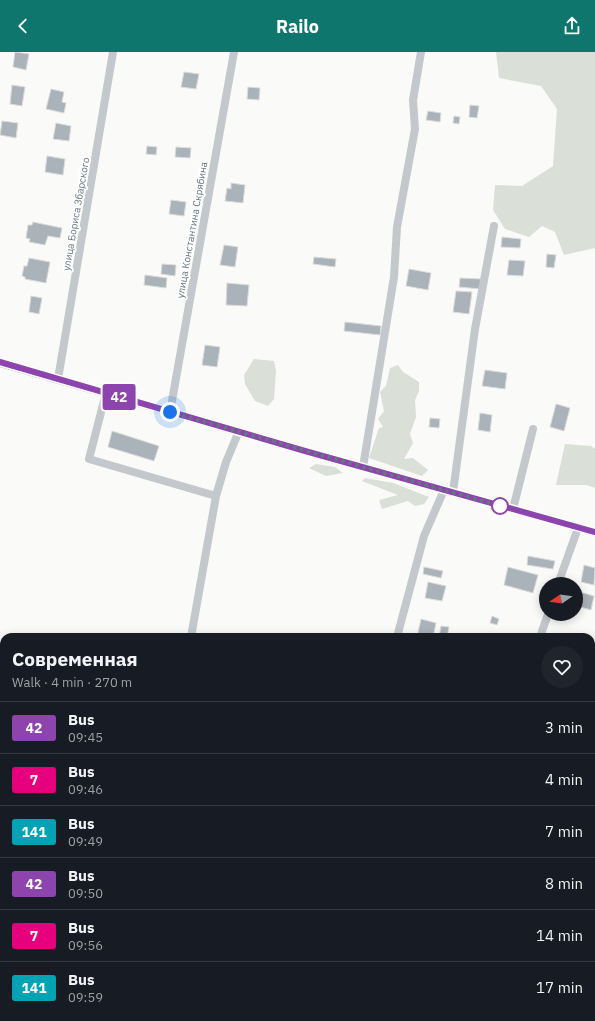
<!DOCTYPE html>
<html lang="en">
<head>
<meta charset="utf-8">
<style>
	:root { --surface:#171b24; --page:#20242c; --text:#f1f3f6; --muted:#9ea1a6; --line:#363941; --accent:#0f766e }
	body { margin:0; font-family:"IBM Plex Sans",sans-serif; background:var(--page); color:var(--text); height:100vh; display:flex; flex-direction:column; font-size:15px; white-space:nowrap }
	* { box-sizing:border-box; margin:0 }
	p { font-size:13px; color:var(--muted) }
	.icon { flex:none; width:22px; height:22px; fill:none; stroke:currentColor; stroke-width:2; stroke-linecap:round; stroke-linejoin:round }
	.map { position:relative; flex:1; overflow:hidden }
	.panel { position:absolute; left:0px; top:581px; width:595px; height:388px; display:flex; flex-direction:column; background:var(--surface); border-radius:12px 12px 0 0; box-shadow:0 2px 10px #0003 }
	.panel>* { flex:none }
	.badge { padding:0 8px; border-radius:3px; font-size:14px; line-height:26px }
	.needle { width:26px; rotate:257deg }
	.tools { position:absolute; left:539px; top:525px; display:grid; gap:8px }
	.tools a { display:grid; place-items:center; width:44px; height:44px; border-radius:50%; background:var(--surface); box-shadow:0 2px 10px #0003; font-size:20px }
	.you { position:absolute; width:20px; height:20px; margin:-10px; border:3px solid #fff; border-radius:50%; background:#1a73e8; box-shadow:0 0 0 6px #1a73e833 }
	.map>.badge { position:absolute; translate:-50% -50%; box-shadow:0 0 0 2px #fff }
	.round { display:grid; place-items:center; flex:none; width:42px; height:42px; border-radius:21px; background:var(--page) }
	.summary { display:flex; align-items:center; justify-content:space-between; height:68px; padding:0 12px }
	h1 { font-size:19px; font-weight:800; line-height:30px }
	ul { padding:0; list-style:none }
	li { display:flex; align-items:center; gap:12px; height:52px; padding:0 12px; border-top:1px solid var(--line) }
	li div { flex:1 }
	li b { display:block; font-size:15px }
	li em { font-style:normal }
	li .badge { min-width:44px; font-weight:700; text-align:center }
	header { display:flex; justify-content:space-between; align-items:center; height:52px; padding:0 12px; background:var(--accent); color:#fff; font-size:18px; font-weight:800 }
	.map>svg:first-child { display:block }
	.green { fill:#dadfd7 }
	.water { fill:#bbc7cb }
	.building { fill:#aab3b9; stroke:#dcdcda }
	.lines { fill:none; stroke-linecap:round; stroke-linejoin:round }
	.minor { stroke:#c3c8cc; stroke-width:8 }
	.line-casing { stroke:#fff; stroke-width:9 }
	.line { stroke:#8e44ad; stroke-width:6 }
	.walk { stroke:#657683; stroke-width:4; stroke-dasharray:0 7.2 }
	.stop-dot { fill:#fff; stroke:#8e44ad; stroke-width:2 }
	.labels { text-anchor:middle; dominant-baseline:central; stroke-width:4; stroke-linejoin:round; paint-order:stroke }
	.street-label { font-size:10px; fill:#657683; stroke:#fff }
</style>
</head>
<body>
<header><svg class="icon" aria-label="back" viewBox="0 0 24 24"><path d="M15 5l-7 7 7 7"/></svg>Railo<svg class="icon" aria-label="share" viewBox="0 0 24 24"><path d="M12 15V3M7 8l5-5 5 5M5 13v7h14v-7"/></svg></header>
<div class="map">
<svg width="595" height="969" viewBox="0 0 595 969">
	<rect width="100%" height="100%" fill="#fafaf8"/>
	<!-- green -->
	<path class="green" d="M496,0H595V196L564,203L555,180L542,174L529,185L505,177L493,158L495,133L522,134L553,114L557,57L541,34L499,26Z
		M254,307L274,309L276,319L274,347L268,354L255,349L245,332L244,323Z
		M398,313L403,320L419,330V339L415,348L416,365L410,382L413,391L404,407L413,406L428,418L422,424L369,406L379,376L383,375L378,367L384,359L380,340L386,334L390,316Z
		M565,392L591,394L595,397V436L587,433H556Z
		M316,412L335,415L343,421L326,424L309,416Z
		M365,426L393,431L429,445L424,452L415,454L408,449L382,457L379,448L398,443L362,429Z
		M184,965H245L244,969H185Z"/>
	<!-- water -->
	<path class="water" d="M263,965H323V969H267Z"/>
	<!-- building -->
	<path class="building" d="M15,0L29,2L26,18L13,15Z
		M184,20L199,22L196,37L181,35Z
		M12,33L25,35L22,54L10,52Z
		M248,35L260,36L259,48L247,47Z
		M51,37L64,40L62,50L66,51L64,61L46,57Z
		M470,53L479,54L477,66L469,65Z
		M428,59L441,61L440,70L426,68Z
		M454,64L460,65L459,72L453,71Z
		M2,69L18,71L16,86L0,83Z
		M56,71L71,74L69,89L53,87Z
		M147,94L157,95L156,103L146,102Z
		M176,95L191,96L190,106L175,105Z
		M47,104L65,107L63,123L45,120Z
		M231,131L245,133L243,151L225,149L227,136L231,137Z
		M171,148L186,150L184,164L169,162Z
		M33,170L62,176L60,186L48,184L45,193L29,190L30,187L26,186L28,173H32Z
		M502,185L521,187L520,196L501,195Z
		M224,193L238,195L235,215L220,213Z
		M547,202L556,203L554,216L546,215Z
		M314,205L336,207L335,215L313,212Z
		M29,206L50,210L46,231L25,227V225L22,224L24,214H27Z
		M509,208L525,209L523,224L507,223Z
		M162,212L176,213L175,224L161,222Z
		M409,217L431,221L428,238L406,234Z
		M145,223L167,226L166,236L144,233Z
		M460,226L482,227L481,237L459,235Z
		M227,231L249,233L247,254L226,253Z
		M456,239L472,240L469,262L453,260Z
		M31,244L42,246L39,262L29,260Z
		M345,270L381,274L380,283L344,279Z
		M205,293L220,295L217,315L202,313Z
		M485,318L507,321L505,337L482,334Z
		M556,352L570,356L564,379L550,375Z
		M480,361L492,363L490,380L478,378Z
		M430,366L440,367L439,376L429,375Z
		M112,379L159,394L154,409L108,395Z
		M528,504L555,509L553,517L527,513Z
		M584,513L595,516L594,533L581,530Z
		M424,515L443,519L441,526L423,522Z
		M508,515L538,523L533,541L504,533Z
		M428,530L446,534L442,549L425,546Z
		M580,540L594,544L591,558L577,554Z
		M492,564L499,567L497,573L490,571Z
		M421,567L436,571L433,585H417Z
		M441,574L449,575L447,585H439Z"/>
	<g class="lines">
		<!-- minor -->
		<path class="minor" d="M0,311L305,399L595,480
			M58,327L113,0
			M106,341L89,407L216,444
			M170,360L234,0
			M363,415L394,225L397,175L415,77L413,48L421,0
			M453,440L475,277L494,174
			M513,457L533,377
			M558,532L578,476
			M191,585L216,444L226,410L239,379
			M397,585L424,484L444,438
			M540,585L548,562
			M591,897L595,898"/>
	</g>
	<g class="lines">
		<defs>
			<path id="line" d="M0,310L305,399L595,480"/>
		</defs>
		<!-- line casing -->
		<use href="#line" class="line-casing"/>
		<!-- line -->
		<use href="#line" class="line"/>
		<!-- walk -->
		<path class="walk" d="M170,360L500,454"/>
	</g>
	<!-- markers -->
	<circle class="stop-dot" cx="500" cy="454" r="8"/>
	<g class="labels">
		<!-- street labels -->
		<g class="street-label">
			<text transform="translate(76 162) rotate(-80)">улица Бориса Збарского</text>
			<text transform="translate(192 178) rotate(-80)">улица Константина Скрябина</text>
		</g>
	</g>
</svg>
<div class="tools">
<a><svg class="needle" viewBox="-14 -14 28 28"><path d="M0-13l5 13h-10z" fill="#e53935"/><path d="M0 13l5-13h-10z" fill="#9ea1a6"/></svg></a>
</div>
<div class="you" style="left:170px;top:360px"></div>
<b class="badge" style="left:119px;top:345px;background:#8e44ad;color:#fff">42</b>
<section class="panel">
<div class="summary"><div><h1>Современная</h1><p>Walk · 4 min · 270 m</p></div><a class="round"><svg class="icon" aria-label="heart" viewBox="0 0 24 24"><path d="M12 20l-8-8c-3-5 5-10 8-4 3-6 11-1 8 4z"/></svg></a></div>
<ul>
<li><span class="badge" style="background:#8e44ad;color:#fff">42</span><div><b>Bus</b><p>09:45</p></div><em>3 min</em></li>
<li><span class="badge" style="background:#e6007e;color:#fff">7</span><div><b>Bus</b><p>09:46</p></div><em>4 min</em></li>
<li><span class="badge" style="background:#00a3b4;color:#fff">141</span><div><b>Bus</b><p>09:49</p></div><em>7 min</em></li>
<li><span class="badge" style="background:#8e44ad;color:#fff">42</span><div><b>Bus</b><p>09:50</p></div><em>8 min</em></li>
<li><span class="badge" style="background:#e6007e;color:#fff">7</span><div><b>Bus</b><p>09:56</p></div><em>14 min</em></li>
<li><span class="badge" style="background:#00a3b4;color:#fff">141</span><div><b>Bus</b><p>09:59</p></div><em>17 min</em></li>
</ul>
</section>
</div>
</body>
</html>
